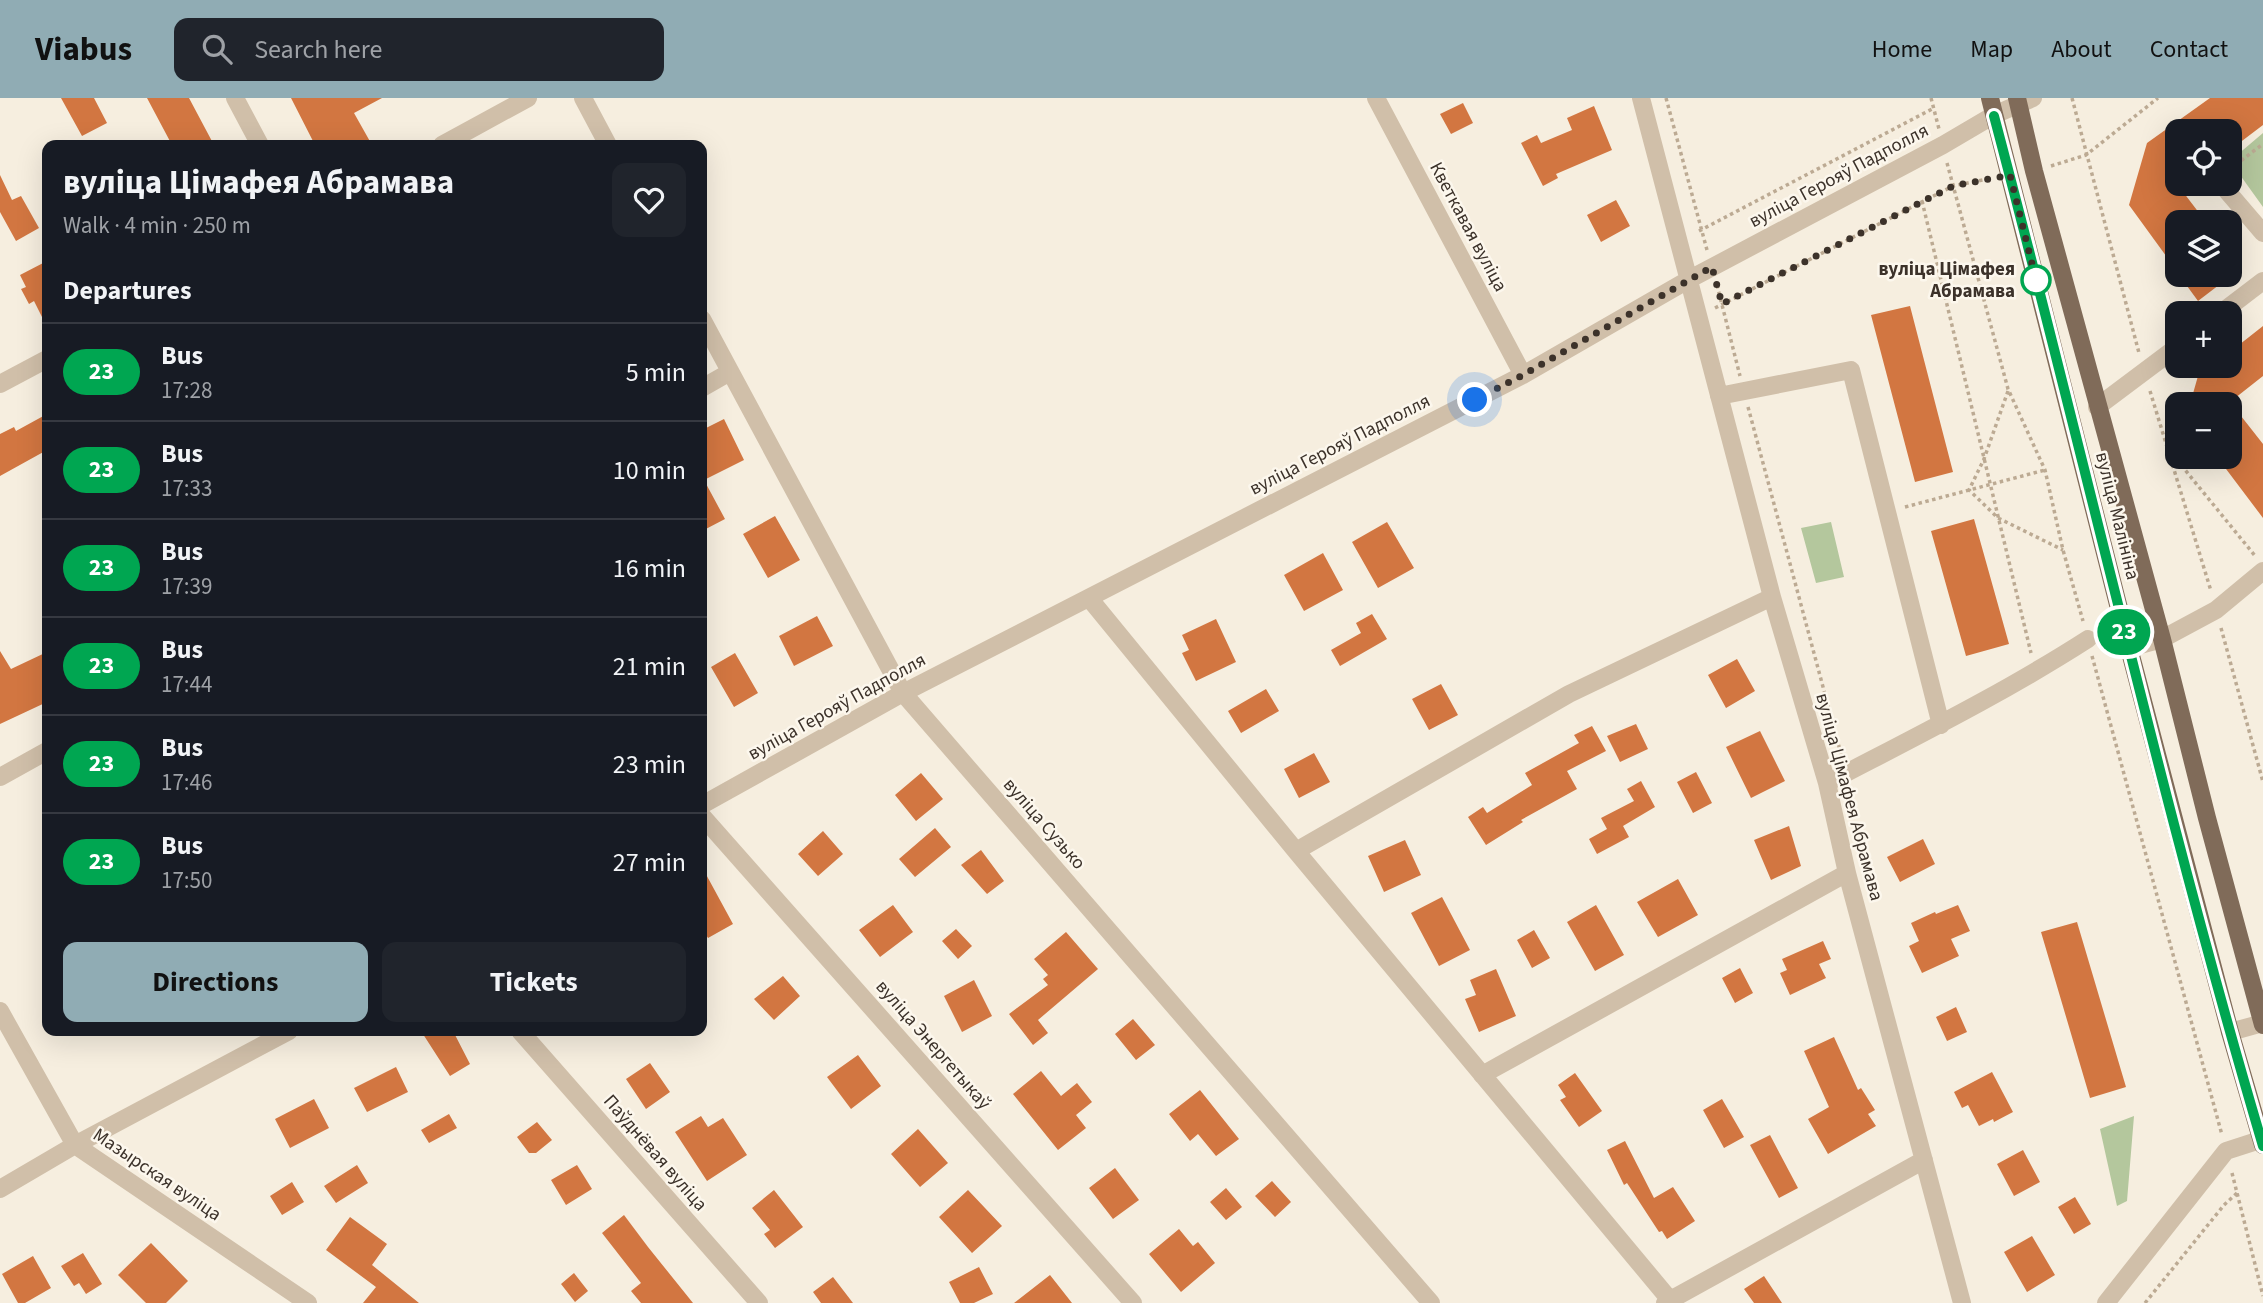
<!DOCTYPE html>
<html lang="en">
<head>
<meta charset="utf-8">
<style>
	:root { --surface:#171b24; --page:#20242c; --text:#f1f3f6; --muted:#9ea1a6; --line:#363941; --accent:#90acb4 }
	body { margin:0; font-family:"Source Sans 3",sans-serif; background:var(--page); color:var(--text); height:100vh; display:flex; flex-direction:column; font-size:26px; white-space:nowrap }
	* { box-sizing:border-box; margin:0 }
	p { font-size:23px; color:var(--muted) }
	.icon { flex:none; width:38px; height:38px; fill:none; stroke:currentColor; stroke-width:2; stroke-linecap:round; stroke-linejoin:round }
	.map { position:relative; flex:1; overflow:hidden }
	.panel { position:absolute; left:42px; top:42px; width:665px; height:896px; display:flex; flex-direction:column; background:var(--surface); border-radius:14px; box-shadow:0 7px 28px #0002 }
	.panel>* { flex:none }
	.badge { padding:0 14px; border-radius:23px; font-size:24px; line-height:46px }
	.controls { position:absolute; left:2165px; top:21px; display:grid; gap:14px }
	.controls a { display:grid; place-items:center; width:77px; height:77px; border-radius:14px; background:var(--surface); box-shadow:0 7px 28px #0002; font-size:35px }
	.you { position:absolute; width:35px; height:35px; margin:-18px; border:5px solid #fff; border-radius:50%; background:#1a73e8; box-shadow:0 0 0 10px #1a73e833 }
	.map>.badge { position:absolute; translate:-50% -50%; box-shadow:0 0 0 4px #fff }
	h2 { padding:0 21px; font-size:26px; line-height:63px }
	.round { display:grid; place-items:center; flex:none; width:74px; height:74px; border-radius:14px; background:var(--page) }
	.summary { display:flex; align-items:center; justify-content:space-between; height:119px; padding:0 21px }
	h1 { font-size:33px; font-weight:700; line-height:52px }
	.primary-button { display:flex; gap:14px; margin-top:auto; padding:14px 21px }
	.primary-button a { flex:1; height:80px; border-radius:14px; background:var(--accent); color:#111; font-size:28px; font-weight:700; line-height:80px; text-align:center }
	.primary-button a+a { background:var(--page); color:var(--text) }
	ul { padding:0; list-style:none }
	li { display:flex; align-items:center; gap:21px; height:98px; padding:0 21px; border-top:2px solid var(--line) }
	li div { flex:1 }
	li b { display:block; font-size:26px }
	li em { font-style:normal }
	li .badge { min-width:77px; font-weight:700; text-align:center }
	header { display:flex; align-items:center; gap:42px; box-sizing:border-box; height:98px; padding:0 35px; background:var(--accent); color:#111 }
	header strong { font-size:33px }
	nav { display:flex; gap:38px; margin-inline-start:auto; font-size:24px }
	.search { width:490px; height:63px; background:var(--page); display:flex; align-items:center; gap:18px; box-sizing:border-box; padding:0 24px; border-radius:14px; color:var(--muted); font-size:26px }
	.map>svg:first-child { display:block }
	.green { fill:#b4c79d }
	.building { fill:#d27641 }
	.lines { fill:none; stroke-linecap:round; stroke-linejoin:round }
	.path { stroke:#bcaa93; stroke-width:3.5; stroke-dasharray:3.5 3.5; stroke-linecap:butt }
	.minor { stroke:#d0bfa9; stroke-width:18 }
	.major { stroke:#806b59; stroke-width:18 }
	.line-casing { stroke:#fff; stroke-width:16 }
	.line { stroke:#00a651; stroke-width:10 }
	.walk { stroke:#3c322a; stroke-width:7; stroke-dasharray:0 12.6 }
	.stop-dot { fill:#fff; stroke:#00a651; stroke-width:3.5 }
	.labels { text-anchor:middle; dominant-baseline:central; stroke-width:5; stroke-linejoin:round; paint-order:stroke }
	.street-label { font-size:19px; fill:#3c322a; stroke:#fcf7ed }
	.stop-label { font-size:19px; font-weight:bold; fill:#3c322a; stroke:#fcf7ed; text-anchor:end }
</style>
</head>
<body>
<header>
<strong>Viabus</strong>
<div class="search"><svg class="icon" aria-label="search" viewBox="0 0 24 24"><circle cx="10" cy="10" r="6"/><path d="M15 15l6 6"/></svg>Search here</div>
<nav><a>Home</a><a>Map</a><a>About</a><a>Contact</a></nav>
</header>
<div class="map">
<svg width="2263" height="1205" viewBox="0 0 2263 1205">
	<rect width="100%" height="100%" fill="#f6eedf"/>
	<!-- green -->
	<path class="green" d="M2263,35V109L2230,63Z
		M1831,424L1844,479L1816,485L1801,430Z
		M2134,1018L2127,1103L2117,1108L2100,1031Z"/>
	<!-- building -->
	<path class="building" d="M61,0H94L107,25L82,38Z
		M147,0H189L214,47H172Z
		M291,0H382L354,15L372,47H315Z
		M2210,0H2263V27L2230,52V33H2177V86L2206,124H2177V173L2129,107L2147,45Z
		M1463,5L1473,25L1451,36L1440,16Z
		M1594,8L1612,52L1556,76L1558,80L1543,88L1521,45L1537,37L1541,45L1572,32L1567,20Z
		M0,77L12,102L21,98L39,130L16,143L0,114Z
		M1616,102L1630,128L1601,144L1587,117Z
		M47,163V229L34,203L29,206L21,191L26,189L20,177Z
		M2179,177H2232L2198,203Z
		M1910,208L1953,374L1915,384L1871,217Z
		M2263,228V278L2230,304L2263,346V420L2217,359H2230V304L2227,306H2190L2198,278L2211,268H2230V254Z
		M47,316V352L0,378V336L14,329L16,333Z
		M724,321L744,362L704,382L725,421L702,433V332Z
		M775,418L800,462L768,480L743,436Z
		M1974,421L2009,546L1966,558L1931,433Z
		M1387,424L1414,470L1378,490L1352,444Z
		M1323,455L1343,492L1304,513L1284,477Z
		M1372,516L1387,541L1340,568L1331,552L1361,535L1356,525Z
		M817,518L833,548L794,568L779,538Z
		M1216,521L1236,564L1196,583L1182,555L1189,552L1182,537Z
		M0,553L11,571L47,554V604L0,626Z
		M735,555L758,595L734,609L711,569Z
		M1737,561L1755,593L1726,610L1708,577Z
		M1441,586L1458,617L1429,632L1412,601Z
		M1266,591L1279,613L1241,635L1228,613Z
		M1636,626L1648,651L1620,664L1607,638Z
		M1592,628L1606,653L1567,673L1577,691L1521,722L1523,724L1486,747L1468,719L1483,709L1487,715L1532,687L1525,675L1579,645L1574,637Z
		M1760,633L1785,683L1751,700L1726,649Z
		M1314,655L1330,684L1299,700L1284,671Z
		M1696,674L1712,705L1693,715L1677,684Z
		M921,675L943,701L916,723L895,697Z
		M1641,683L1655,709L1623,728L1629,739L1597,756L1589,741L1607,731L1601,720L1634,703L1627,691Z
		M1789,728L1801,768L1771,782L1754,742Z
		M935,730L951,749L915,779L899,761Z
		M823,733L843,756L818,778L798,756Z
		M1923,741L1935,766L1900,784L1887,759Z
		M1405,742L1421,777L1384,794L1368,758Z
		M981,752L1004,783L987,796L961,767Z
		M702,769L733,826L708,840L702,830Z
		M1678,781L1698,817L1658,839L1637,804Z
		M1442,799L1470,852L1439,868L1411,815Z
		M893,807L913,834L880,859L859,832Z
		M1596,807L1624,857L1595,873L1567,824Z
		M1958,807L1970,833L1951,841L1959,858L1922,875L1909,848L1919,843L1911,825L1935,814L1936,816Z
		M2077,824L2126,989L2090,1000L2041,834Z
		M956,831L972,848L958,861L942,843Z
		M1534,832L1550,860L1532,870L1517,842Z
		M1066,834L1098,871L1038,922L1048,935L1033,947L1009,916L1048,887L1043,881L1048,877L1034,861Z
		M1823,843L1831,861L1819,866L1826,880L1790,897L1780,875L1787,872L1782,861Z
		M1740,870L1753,895L1735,905L1722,880Z
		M1496,871L1516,918L1479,934L1465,901L1476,897L1470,882Z
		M783,878L800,898L774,922L754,901Z
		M974,882L992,918L962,934L944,898Z
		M1956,909L1967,934L1947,943L1936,919Z
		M1133,921L1155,947L1136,962L1115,936Z
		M421,933H453L470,966L450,978Z
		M1834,939L1858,992L1861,990L1875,1012L1868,1016L1876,1028L1828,1056L1808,1021L1829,1009L1804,953Z
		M858,957L881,988L851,1011L827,979Z
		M650,965L670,994L646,1011L626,981Z
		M396,969L408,994L367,1014L354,990Z
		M1041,973L1061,998L1077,985L1092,1004L1076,1017L1086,1030L1058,1052L1013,996Z
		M1992,974L2013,1014L1994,1024L1993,1021L1979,1028L1968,1007L1962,1010L1954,994Z
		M1575,975L1602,1013L1579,1029L1560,1002L1566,999L1558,987Z
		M1200,992L1239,1041L1216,1058L1198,1036L1190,1043L1169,1016Z
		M314,1001L329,1030L290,1050L275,1021Z
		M1722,1001L1744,1039L1724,1050L1703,1012Z
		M449,1016L457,1030L429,1045L421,1032Z
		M701,1018L708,1029L723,1020L747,1057L707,1083L675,1034Z
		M537,1024L552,1042L536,1055H529L517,1039Z
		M918,1031L948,1065L920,1089L891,1056Z
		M1770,1037L1798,1090L1779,1100L1750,1047Z
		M1625,1043L1654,1100L1673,1089L1695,1123L1667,1141L1662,1133L1659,1134L1627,1085L1624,1087L1607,1052Z
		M2023,1052L2040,1084L2014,1098L1997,1066Z
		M357,1067L368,1085L336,1105L324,1088Z
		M577,1067L592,1091L566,1107L551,1082Z
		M1115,1070L1139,1102L1113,1121L1089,1090Z
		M1272,1083L1291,1104L1275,1119L1255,1098Z
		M292,1084L304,1104L282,1117L270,1098Z
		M1226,1090L1242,1109L1226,1122L1210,1104Z
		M774,1092L803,1129L775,1150L764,1136L770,1132L752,1110Z
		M968,1092L1002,1128L972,1155L939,1119Z
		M2075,1099L2091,1126L2074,1136L2058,1109Z
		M624,1117L648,1149L693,1205H641L631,1193L641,1185L602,1135Z
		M350,1119L387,1146L372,1167L419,1205H363L376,1189L326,1152Z
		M1179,1131L1193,1148L1198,1144L1215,1165L1181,1194L1149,1156Z
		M2032,1138L2055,1177L2027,1194L2004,1154Z
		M151,1145L188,1183L166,1205H146L118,1177Z
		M83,1155L102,1186L86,1196L79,1185L74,1188L61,1168Z
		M33,1158L51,1190L25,1205H18L2,1176Z
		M979,1169L993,1196L974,1205H960L949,1184Z
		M574,1175L588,1193L575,1204L561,1186Z
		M1050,1177L1072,1205H1014Z
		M1764,1178L1782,1205H1754L1744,1191Z
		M833,1179L853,1205H821L813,1194Z"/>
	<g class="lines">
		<!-- path -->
		<path class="path" d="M1666,0L1707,152
			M1931,0L1939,31
			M2072,0L2139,255
			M1947,65L2008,291L2045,372L2063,452L2083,523
			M2051,68L2086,57L2158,0
			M2230,71L2263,46
			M1922,103L2031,555
			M1699,133L1934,10
			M1717,187L1740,278
			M1715,210L1953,88L1992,80
			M2008,293L1984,361L1969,392L1998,420L2063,452
			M2150,293L2211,493
			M1748,309L1841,656
			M2168,351L2256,459
			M1905,409L2045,372
			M2221,530L2263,684
			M2092,558L2222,1037
			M2232,1075L2263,1198
			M2145,1205L2224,1107L2237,1095"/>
		<!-- minor -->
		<path class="minor" d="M235,0L260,47
			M583,0L608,47
			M1376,0L1523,277
			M1641,0L1772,499L1827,685L1847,775L1962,1205
			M442,47L528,0
			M2221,86L2263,135
			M2221,215L2263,183
			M702,221L903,595L1431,1205
			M0,286L47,261
			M702,290L730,274
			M1719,298L1851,272L1941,627
			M2097,309L2177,249
			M1089,500L1296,753L1670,1202
			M2129,550L2162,541L2216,512L2263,473
			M0,679L47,653
			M1827,685C1915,639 2004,595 2088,541
			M702,707L903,595L1523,277L1688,182L1943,47L1994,17L2033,0
			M702,718L1133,1205
			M1296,753L1569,596L1772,499
			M0,913L75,1047L308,1205
			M520,933L759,1205
			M2230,934L2263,925
			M1482,977L1847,775
			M0,1091L75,1047L289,933
			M1665,1205L1924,1062
			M2106,1205L2226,1053L2263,1041"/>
		<!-- major -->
		<path class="major" d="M1990,0L2129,550L2230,934L2263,1047
			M2017,0L2034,73L2162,541L2207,720L2263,927"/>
	</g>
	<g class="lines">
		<defs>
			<path id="line" d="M1994,18C2085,360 2162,707 2263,1048"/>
		</defs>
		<!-- line casing -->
		<use href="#line" class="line-casing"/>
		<!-- line -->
		<use href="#line" class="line"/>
		<!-- walk -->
		<path class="walk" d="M1475,302L1523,277L1712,169L1722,206L1953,88L2010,77L2036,182"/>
	</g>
	<!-- markers -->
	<circle class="stop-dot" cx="2036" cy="182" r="14"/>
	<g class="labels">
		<!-- street labels -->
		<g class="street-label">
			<text transform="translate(1839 78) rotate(-28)">вуліца Герояў Падполля</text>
			<text transform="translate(1468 129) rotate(62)">Кветкавая вуліца</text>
			<text transform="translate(1340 347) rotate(-27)">вуліца Герояў Падполля</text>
			<text transform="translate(2117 418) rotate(76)">вуліца Малініна</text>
			<text transform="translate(837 609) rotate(-29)">вуліца Герояў Падполля</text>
			<text transform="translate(1849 699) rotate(75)">вуліца Цімафея Абрамава</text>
			<text transform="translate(1044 726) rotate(49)">вуліца Сузько</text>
			<text transform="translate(933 947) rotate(49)">вуліца Энергетыкаў</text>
			<text transform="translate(655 1055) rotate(49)">Паўднёвая вуліца</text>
			<text transform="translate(157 1077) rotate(34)">Мазырская вуліца</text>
		</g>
		<!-- stop labels -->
		<g class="stop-label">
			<text x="2015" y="171">вуліца Цімафея<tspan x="2015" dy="22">Абрамава</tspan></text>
		</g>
	</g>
</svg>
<div class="controls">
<a><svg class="icon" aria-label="locate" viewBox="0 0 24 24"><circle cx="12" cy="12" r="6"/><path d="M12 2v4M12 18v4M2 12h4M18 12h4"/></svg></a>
<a><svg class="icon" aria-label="layers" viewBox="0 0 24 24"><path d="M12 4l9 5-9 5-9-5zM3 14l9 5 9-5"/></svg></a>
<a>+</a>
<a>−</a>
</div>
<div class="you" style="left:1475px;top:302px"></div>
<b class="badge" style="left:2124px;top:534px;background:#00a651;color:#fff">23</b>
<section class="panel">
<div class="summary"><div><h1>вуліца Цімафея Абрамава</h1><p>Walk · 4 min · 250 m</p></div><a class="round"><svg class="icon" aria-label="heart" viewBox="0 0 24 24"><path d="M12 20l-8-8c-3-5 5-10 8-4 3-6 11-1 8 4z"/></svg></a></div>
<h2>Departures</h2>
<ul>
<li><span class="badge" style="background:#00a651;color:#fff">23</span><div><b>Bus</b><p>17:28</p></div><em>5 min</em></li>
<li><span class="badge" style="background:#00a651;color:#fff">23</span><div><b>Bus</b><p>17:33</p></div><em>10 min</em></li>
<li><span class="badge" style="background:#00a651;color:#fff">23</span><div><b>Bus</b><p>17:39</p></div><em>16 min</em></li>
<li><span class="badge" style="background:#00a651;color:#fff">23</span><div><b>Bus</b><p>17:44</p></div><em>21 min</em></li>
<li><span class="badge" style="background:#00a651;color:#fff">23</span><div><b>Bus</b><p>17:46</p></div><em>23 min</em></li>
<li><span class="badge" style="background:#00a651;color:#fff">23</span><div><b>Bus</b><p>17:50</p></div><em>27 min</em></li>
</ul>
<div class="primary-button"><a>Directions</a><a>Tickets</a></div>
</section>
</div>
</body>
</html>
